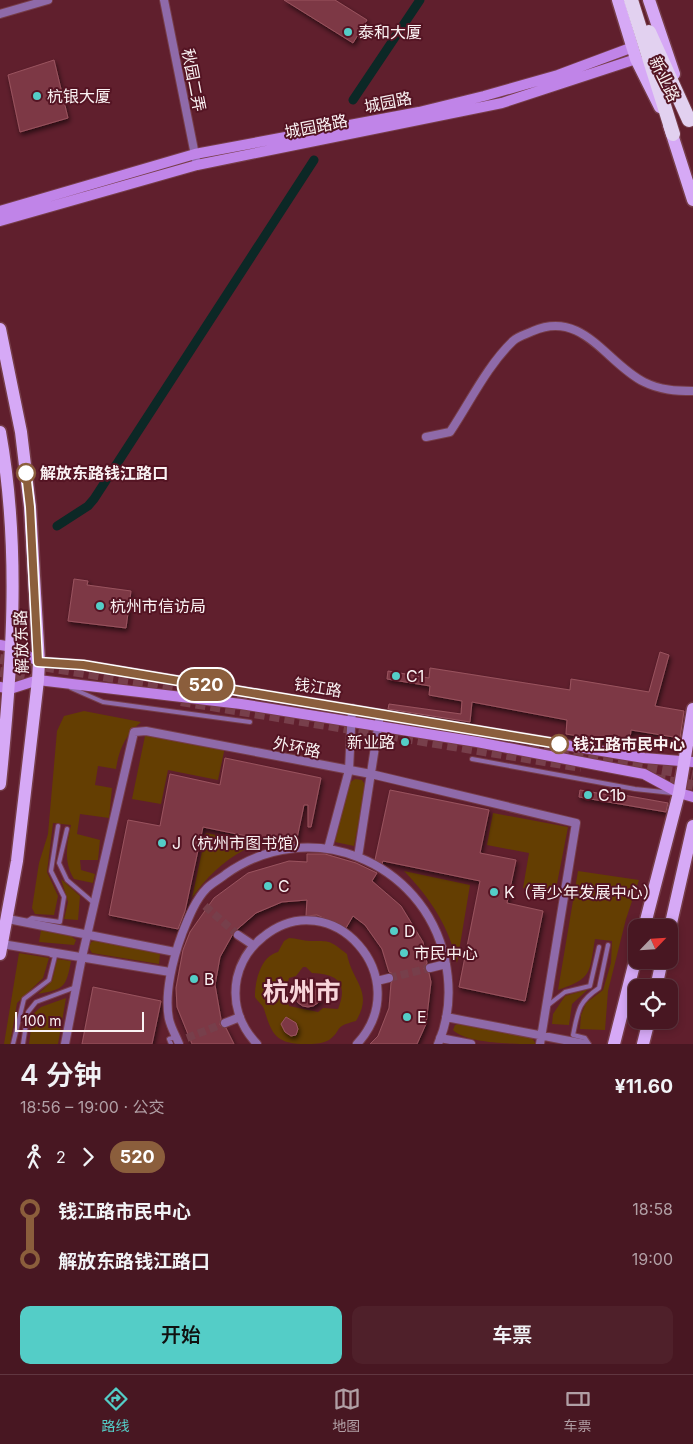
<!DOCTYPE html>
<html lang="zh">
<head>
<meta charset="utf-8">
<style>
	:root { --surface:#481722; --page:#4f202a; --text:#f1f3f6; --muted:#b19fa5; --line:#603640; --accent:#54cdc7 }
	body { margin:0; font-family:Inter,"Noto Sans SC",sans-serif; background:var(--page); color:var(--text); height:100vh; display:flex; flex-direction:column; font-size:19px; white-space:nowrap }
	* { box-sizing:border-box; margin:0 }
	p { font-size:16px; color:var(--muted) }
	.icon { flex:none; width:28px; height:28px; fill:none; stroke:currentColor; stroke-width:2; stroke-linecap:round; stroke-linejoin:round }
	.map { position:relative; height:1044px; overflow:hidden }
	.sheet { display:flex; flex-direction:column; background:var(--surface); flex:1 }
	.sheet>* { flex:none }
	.badge { padding:0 10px; border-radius:16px; font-size:18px; line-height:32px }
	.needle { width:32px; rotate:65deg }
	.controls { position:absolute; left:628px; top:919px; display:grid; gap:10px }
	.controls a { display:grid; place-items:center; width:50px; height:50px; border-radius:10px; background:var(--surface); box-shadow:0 2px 8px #0003,0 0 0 1px var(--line); font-size:25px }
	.scale { position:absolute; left:15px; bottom:12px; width:129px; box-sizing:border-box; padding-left:5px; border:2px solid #faf2f3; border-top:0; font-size:14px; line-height:18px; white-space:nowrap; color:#faf2f3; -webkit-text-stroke:4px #541423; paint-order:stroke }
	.map>.badge { position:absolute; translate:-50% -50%; box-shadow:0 0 0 2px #fff }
	.legs { display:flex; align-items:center; gap:8px; height:55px; padding:0 20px; font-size:16px }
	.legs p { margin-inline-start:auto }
	.headline { display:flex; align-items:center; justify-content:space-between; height:85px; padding:0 20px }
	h1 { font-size:28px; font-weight:600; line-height:38px }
	.cta { display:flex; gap:10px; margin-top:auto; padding:10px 20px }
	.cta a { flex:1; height:58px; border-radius:10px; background:var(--accent); color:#111; font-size:20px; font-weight:600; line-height:58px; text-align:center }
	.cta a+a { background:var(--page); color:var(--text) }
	ul { padding:0 20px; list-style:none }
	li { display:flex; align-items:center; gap:18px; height:50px; font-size:19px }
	li i { display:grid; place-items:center; width:8px; height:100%; margin:0 6px; background:currentColor }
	li i::after { content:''; width:12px; height:12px; margin:-6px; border:4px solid; border-radius:50%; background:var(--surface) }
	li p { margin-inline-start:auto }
	li:first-child i { background:linear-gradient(#0000 50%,currentColor 0) }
	li:last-child i { background:linear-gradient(currentColor 50%,#0000 0) }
	.tab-bar { display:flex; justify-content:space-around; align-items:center; height:70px; border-top:1px solid var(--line); background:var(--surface); font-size:14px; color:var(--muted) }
	.tab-bar a { display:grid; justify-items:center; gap:2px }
	.tab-bar .active { color:var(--accent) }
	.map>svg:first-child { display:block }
	.green { fill:#643e02; fill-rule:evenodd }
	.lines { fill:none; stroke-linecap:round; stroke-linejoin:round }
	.canal { stroke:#0c2826; stroke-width:9 }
	.building { fill:#7d3945; stroke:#9a535f; filter:url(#shadow) }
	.street-tunnel { stroke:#773f4b; stroke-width:8; stroke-dasharray:8 4; stroke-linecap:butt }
	.secondary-tunnel { stroke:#773f4b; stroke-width:10; stroke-dasharray:10 5; stroke-linecap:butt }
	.lane-casing { stroke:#763d49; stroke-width:6 }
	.street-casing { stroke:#763d49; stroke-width:10 }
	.secondary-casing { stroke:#763d49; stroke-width:12 }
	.primary-casing { stroke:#763d49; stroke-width:15 }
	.highway-casing { stroke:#763d49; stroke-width:16 }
	.lane { stroke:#8f6aa9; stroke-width:4 }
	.street { stroke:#8f6aa9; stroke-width:8 }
	.secondary { stroke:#c084e8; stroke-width:10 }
	.primary { stroke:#d6a9f6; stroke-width:12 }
	.highway { stroke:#e2d1f0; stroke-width:14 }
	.line-1-casing { stroke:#fff; stroke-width:11 }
	.line-1 { stroke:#8b5e3c; stroke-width:8 }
	.poi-dot { fill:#54cdc7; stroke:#541423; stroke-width:2 }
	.stop-1-dot { fill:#fff; stroke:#8b5e3c; stroke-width:2.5 }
	.labels { text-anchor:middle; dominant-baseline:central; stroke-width:4; stroke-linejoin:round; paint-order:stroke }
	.poi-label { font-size:16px; fill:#faf2f3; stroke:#541423; text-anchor:start }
	.street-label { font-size:16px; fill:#faf2f3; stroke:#541423 }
	.stop-label { font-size:16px; font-weight:bold; fill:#faf2f3; stroke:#541423; text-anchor:start }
	.town-label { font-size:26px; font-weight:bold; fill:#f8d6da; stroke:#541423 }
</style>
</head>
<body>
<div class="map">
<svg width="693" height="1044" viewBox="0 0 693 1044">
	<defs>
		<filter id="shadow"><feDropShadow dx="1.5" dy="3" stdDeviation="2.5" flood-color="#0009"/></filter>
	</defs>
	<rect width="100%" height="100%" fill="#601f2d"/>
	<!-- green -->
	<path class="green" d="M84,711L141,722C125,736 119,749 116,769L98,766L95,785L112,788L109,818L80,814L77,834L100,840L98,860H80L81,870L95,874L93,883L74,879C63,861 67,844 71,825L53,823L47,872L58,896L54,915L35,914L32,908L39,863L48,834L57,731L64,716Z
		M146,731L225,747L218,780L168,770L161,804L132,799Z
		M355,779L362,780L366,786L354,846L335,842L349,783Z
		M493,813L568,827L555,894L523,888L529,853L487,845Z
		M206,833L267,845C260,847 250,847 244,850C223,861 205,879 192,898Z
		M404,871L470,885L457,963C449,926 430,898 404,871Z
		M578,871L639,880L626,919L608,991L605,1030L580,1029L581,1015L586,1003L603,990L611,963L612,941L595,939C589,973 593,978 558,990Z
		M61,879L80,896L78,920L64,919L68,902Z
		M41,930L71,936L76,940L74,945L39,942Z
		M289,938C296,938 303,941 310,941C331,941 329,940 347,954C352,982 374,991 356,1021C332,1027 343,1030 329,1040C322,1044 314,1044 306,1044C276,1044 272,1035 264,1009C263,1005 257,1001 255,997C255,980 261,956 278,952L284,941ZM303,967H306L312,973C339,974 348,984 338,1009L323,1008L318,1012L289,1006L285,994L289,978L296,976Z
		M97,940L160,954L159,964L92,953L89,948L91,942Z
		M19,953L49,958L43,978L17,1003L10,1044H4Z
		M57,959L71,961C66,988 64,989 38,994L52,981Z
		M596,982L572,1004L569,1025L552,1024L553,1014L565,996L585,990Z
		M66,998L58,1044H29L33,1014L41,1007Z
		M461,1023L532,1038L536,1044C516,1044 467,1044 453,1030L455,1025Z"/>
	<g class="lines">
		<!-- canal -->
		<path class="canal" d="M353,100L420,0
			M57,526L88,506L94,499L314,160"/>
	</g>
	<!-- building -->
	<path class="building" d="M284,0H335L367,20L353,43Z
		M54,60L68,118L20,132L8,75Z
		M74,579L88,581L87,585L131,591L126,628L68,621Z
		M660,652L669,655L655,706L684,711L680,738L631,730L629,748L620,747V743L566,734L567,720L472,702L470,722L388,709L389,704L461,714L462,701L429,695L430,686L387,679L388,671L429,678L430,668L570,690L571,679L649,692Z
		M225,758L321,778L311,827H308V805H304L296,843L285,844L203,827L185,911L178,929L109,915L128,820L160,826L170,774L220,785Z
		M615,789L624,791L623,795L668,803L666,812L579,797L580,790L614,796Z
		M390,790L489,810L480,853L516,860L507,903L543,911L525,1001L459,987L480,881L383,861L382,864L375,860Z
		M307,854H325L356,863L377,873L372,881L401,906L423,942L427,963L424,969L429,973L431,982L426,1024L417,1044H370L378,1036L389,1008L391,983L394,979L393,974L389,972L382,949L365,925L353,916L346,928L317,915L306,916L307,900L282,902L256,913L234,932L220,957L215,985L221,1019L220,1025L226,1028L234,1044H192L177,1007L176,988L183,950L190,932L214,898L248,873L289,861L307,862Z
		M294 993a14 14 0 1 1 28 0a14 14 0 1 1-28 0Z
		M93,987L161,1001L152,1044H82Z
		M286,1017L296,1023L298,1029L296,1035L291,1036L285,1032L281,1024Z"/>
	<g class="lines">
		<!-- street-tunnel -->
		<path class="street-tunnel" d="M205,906L238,935
			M389,978L430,968
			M187,1038L225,1023"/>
		<!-- secondary-tunnel -->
		<path class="secondary-tunnel" d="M0,659L248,700
			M0,672L43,679
			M181,701L581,767
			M529,747L693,775
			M655,779L693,785"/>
		<defs>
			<path id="lane" d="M71,688L103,702L250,722
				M472,759L635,789L672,793
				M67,829L59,863L67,880L95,904
				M26,922L32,918L60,922L64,897L51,871L58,826
				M547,1006L565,992L590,986L599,947
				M13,1044L24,999L49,980L55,956L51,955
				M23,1044L28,1012L36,1002L76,987
				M171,1044L169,1039L176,1037
				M589,1044L585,1038L573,1035C578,1011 578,1002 599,988L608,945"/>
			<path id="street" d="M164,0L197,165
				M0,14L48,0
				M426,437L450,432C470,402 487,366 513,341C518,336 527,334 533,331C583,309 607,364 644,382C660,390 676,391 693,391
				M328,849L349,770L352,708
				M358,857L379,721
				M8,919L175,952
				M238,935L253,945
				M2,944L170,972
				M430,968L446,964
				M377,981L389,978
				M446,1017L585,1044
				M225,1023L240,1017
				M440,1038L471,1044
				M65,1044L82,957L134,732L146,731L371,774L576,823L540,1044
				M179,1044C176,1036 171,1028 169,1019C164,994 173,958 182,934C188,919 195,900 207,888C212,883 220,879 226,874C309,815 423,860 445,959C451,988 450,1017 438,1044
				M257,1044C240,1026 232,1003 237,978C241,961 249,948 263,937C331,881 418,978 357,1044"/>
			<path id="secondary" d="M0,211L195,154L419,112L484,96L558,75L633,47
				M0,221L197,165L502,103L636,59
				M0,645L12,647L39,662L83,665L644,758L693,762
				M0,687L10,689L38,680L241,704L477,742L644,774L679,793L693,797"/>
			<path id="primary" d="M618,0L636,59L660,107
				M649,0L674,74
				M669,125L693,200
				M0,329L21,432L30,507L39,662L38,680L17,861L0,954
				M0,432C21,549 12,667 0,784
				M644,928L679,793L693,709
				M669,932L693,826
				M656,988L662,960
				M614,1044L636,957
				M643,1044L649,1020"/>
			<path id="highway" d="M631,0L673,134
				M649,32L689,120"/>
		</defs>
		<!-- lane casing -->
		<use href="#lane" class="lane-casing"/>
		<!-- street casing -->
		<use href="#street" class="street-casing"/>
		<!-- secondary casing -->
		<use href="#secondary" class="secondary-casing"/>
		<!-- primary casing -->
		<use href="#primary" class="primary-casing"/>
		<!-- highway casing -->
		<use href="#highway" class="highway-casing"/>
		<!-- lane -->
		<use href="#lane" class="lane"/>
		<!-- street -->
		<use href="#street" class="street"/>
		<!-- secondary -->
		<use href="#secondary" class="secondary"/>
		<!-- primary -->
		<use href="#primary" class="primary"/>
		<!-- highway -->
		<use href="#highway" class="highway"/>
	</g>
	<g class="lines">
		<defs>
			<path id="line-1" d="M26,473L30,507L38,662L83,665L559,744"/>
		</defs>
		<!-- line-1 casing -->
		<use href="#line-1" class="line-1-casing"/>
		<!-- line-1 -->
		<use href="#line-1" class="line-1"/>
	</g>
	<!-- markers -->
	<g class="poi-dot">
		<circle cx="348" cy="32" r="5"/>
		<circle cx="37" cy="96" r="5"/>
		<circle cx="100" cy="606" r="5"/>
		<circle cx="396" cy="676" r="5"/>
		<circle cx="405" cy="742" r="5"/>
		<circle cx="588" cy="795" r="5"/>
		<circle cx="162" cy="843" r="5"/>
		<circle cx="268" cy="886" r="5"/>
		<circle cx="494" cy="892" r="5"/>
		<circle cx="394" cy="931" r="5"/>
		<circle cx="404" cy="953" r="5"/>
		<circle cx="194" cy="979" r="5"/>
		<circle cx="407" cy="1017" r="5"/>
	</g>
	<g class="stop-1-dot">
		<circle cx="26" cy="473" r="9"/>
		<circle cx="559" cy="744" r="9"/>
	</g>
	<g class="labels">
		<!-- poi labels -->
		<g class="poi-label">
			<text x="358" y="32">泰和大厦</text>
			<text x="47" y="96">杭银大厦</text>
			<text x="110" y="606">杭州市信访局</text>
			<text x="406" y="676">C1</text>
			<text x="395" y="742" text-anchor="end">新业路</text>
			<text x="598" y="795">C1b</text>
			<text x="172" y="843">J（杭州市图书馆）</text>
			<text x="278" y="886">C</text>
			<text x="504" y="892">K（青少年发展中心）</text>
			<text x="404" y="931">D</text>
			<text x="414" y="953">市民中心</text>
			<text x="204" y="979">B</text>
			<text x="417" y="1017">E</text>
		</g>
		<!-- street labels -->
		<g class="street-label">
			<text transform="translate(665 79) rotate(64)">新业路</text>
			<text transform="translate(194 80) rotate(79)">秋园二弄</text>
			<text transform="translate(388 102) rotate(-11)">城园路</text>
			<text transform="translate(316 126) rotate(-11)">城园路路</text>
			<text transform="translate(21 642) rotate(-92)">解放东路</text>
			<text transform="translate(318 687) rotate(9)">钱江路</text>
			<text transform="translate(297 747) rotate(11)">外环路</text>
		</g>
		<!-- stop labels -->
		<g class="stop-label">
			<text x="40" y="473">解放东路钱江路口</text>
			<text x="573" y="744">钱江路市民中心</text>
		</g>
		<!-- town labels -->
		<g class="town-label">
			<text x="302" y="991">杭州市</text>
		</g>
	</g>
</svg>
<div class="controls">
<a><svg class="needle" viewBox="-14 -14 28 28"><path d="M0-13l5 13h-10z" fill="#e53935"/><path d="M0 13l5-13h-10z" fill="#b19fa5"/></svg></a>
<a><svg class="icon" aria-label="locate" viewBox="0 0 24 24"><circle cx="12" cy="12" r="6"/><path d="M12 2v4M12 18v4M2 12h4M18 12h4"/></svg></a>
</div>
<div class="scale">100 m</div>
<b class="badge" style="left:206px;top:685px;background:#8b5e3c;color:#fff">520</b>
</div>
<section class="sheet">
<div class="headline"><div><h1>4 分钟</h1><p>18:56 – 19:00 · 公交</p></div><b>¥11.60</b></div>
<div class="legs"><svg class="icon" aria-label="walk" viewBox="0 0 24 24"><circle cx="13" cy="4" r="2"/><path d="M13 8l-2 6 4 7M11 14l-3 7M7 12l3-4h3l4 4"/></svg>2<svg class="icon" aria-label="forward" viewBox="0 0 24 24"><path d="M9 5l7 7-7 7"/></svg><b class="badge" style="background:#8b5e3c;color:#fff">520</b></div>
<ul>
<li><i style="color:#8b5e3c"></i><b>钱江路市民中心</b><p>18:58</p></li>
<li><i style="color:#8b5e3c"></i><b>解放东路钱江路口</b><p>19:00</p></li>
</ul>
<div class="cta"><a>开始</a><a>车票</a></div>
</section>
<nav class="tab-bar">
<a class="active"><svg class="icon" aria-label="directions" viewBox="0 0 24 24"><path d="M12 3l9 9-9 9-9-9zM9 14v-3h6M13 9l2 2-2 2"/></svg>路线</a>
<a><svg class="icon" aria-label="map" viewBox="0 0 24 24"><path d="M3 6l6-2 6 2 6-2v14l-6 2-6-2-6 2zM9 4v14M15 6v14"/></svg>地图</a>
<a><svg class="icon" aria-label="tickets" viewBox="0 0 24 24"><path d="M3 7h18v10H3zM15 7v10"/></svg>车票</a>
</nav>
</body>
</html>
